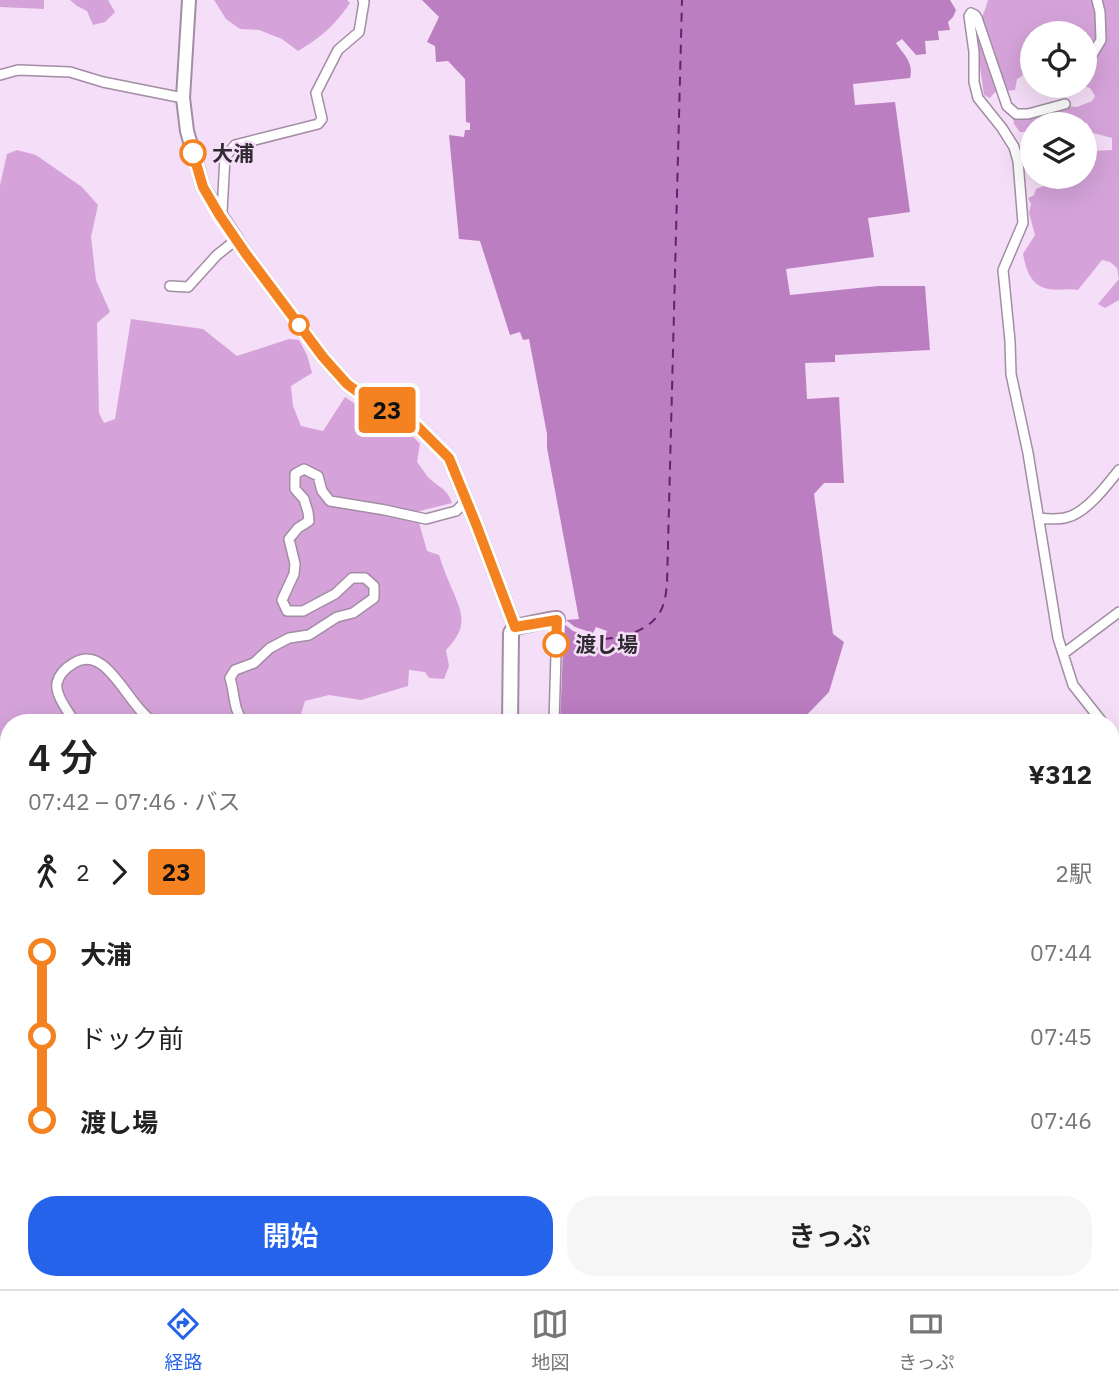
<!DOCTYPE html>
<html lang="ja">
<head>
<meta charset="utf-8">
<style>
	:root { --surface:#fff; --page:#f6f6f6; --text:#222; --muted:#767676; --line:#e0e0e0; --accent:#2563eb }
	body { margin:0; font-family:"IBM Plex Sans","Noto Sans JP",sans-serif; background:var(--page); color:var(--text); height:100vh; display:flex; flex-direction:column; font-size:26px; white-space:nowrap }
	* { box-sizing:border-box; margin:0 }
	p { font-size:23px; color:var(--muted) }
	.icon { flex:none; width:38px; height:38px; fill:none; stroke:currentColor; stroke-width:2; stroke-linecap:round; stroke-linejoin:round }
	.map { position:relative; flex:1; overflow:hidden }
	.panel { position:absolute; left:0px; top:714px; width:1120px; height:576px; display:flex; flex-direction:column; background:var(--surface); border-radius:28px 28px 0 0; box-shadow:0 7px 28px #0002 }
	.panel>* { flex:none }
	.badge { padding:0 14px; border-radius:5px; font-size:24px; line-height:46px }
	.fabs { position:absolute; left:1020px; top:21px; display:grid; gap:14px }
	.fabs a { display:grid; place-items:center; width:77px; height:77px; border-radius:50%; background:var(--surface); box-shadow:0 7px 28px #0002; font-size:35px }
	.map>.badge { position:absolute; translate:-50% -50%; box-shadow:0 0 0 4px #fff }
	.legs { display:flex; align-items:center; gap:10px; height:77px; padding:0 28px; font-size:23px }
	.legs p { margin-inline-start:auto }
	.head { display:flex; align-items:center; justify-content:space-between; height:119px; padding:0 28px }
	h1 { font-size:38px; font-weight:600; line-height:52px }
	.button { display:flex; gap:14px; margin-top:auto; padding:14px 28px }
	.button a { flex:1; height:80px; border-radius:28px; background:var(--accent); color:#fff; font-size:28px; font-weight:600; line-height:80px; text-align:center }
	.button a+a { background:var(--page); color:var(--text) }
	ul { padding:0 28px; list-style:none }
	li { display:flex; align-items:center; gap:24px; height:84px; font-size:26px }
	li i { display:grid; place-items:center; width:10px; height:100%; margin:0 9px; background:currentColor }
	li i::after { content:''; width:18px; height:18px; margin:-9px; border:5px solid; border-radius:50%; background:var(--surface) }
	li p { margin-inline-start:auto }
	li:first-child i { background:linear-gradient(#0000 50%,currentColor 0) }
	li:last-child i { background:linear-gradient(currentColor 50%,#0000 0) }
	.dock { display:flex; justify-content:space-around; align-items:center; height:98px; border-top:2px solid var(--line); background:var(--surface); font-size:19px; color:var(--muted) }
	.dock a { display:grid; justify-items:center; gap:4px }
	.dock .current { color:var(--accent) }
	.map>svg:first-child { display:block }
	.green { fill:#d5a3da }
	.water { fill:#bb7ec1 }
	.pier { fill:#f5def7 }
	.lines { fill:none; stroke-linecap:round; stroke-linejoin:round }
	.ferry { stroke:#691e71; stroke-width:2; stroke-dasharray:9 7; stroke-linecap:butt }
	.minor-casing { stroke:#a28da4; stroke-width:12 }
	.major-casing { stroke:#a28da4; stroke-width:16 }
	.highway-casing { stroke:#a28da4; stroke-width:18 }
	.minor { stroke:#fff; stroke-width:9 }
	.major { stroke:#fff; stroke-width:12 }
	.highway { stroke:#fff; stroke-width:14 }
	.line-1-casing { stroke:#fff; stroke-width:16 }
	.line-1 { stroke:#f58220; stroke-width:10 }
	.stop-1-dot { fill:#fff; stroke:#f58220; stroke-width:3.5 }
	.labels { text-anchor:middle; dominant-baseline:central; stroke-width:5; stroke-linejoin:round; paint-order:stroke }
	.stop-label { font-size:21px; font-weight:bold; fill:#322a33; stroke:#f5def7; text-anchor:start }
</style>
</head>
<body>
<div class="map">
<svg width="1119" height="1289" viewBox="0 0 1119 1289">
	<rect width="100%" height="100%" fill="#f5def7"/>
	<!-- green -->
	<path class="green" d="M0,0H44V9L0,7Z
		M70,0H108L115,12L105,22L93,25L87,11L77,6Z
		M214,0H347L350,3C334,26 323,36 298,51L282,39L259,30L240,29L226,19Z
		M988,0H1119V300L1105,308L1098,304L1119,279L1117,268L1110,262L1102,260L1078,290C1068,288 1057,291 1048,289C1030,285 1026,269 1023,254L1035,235L1029,213L1031,204L1028,198L1034,195L1036,189C1043,187 1050,182 1056,177H1085V158L1093,151L1112,150V138L1093,133L1087,123L1032,124V132H1020L1014,124L1013,115L1066,106L1077,107L1092,101L1095,96L1090,88L1084,86H1085V33H1032V74H1025L1017,79L1015,90L995,92L990,98L984,95L975,32L985,10Z
		M17,150L36,155L82,187L98,205L91,237L96,280L110,312L97,323L99,413L104,423L115,419L131,319L203,329L237,356L289,339L299,340L307,355L312,373L291,386L293,406L301,426L323,431L345,397L373,416L407,430L420,444L417,462C421,467 424,472 428,477C438,487 448,489 452,503L416,512L427,551L439,555C442,564 445,573 449,582C461,611 471,624 446,650L449,666L444,679L429,678L425,672L409,670L408,686L361,700L329,695L305,701L298,723H9V850L0,854V185L7,154Z
		M0,1006L9,1007V1087L1,1091Z"/>
	<!-- water -->
	<path class="water" d="M422,0H950L956,10L953,17L948,22L950,30L938,31L939,40L925,41L926,54L916,55L902,39L896,43C904,55 914,63 910,78L853,84L855,105L895,102L910,212L868,218L874,257L786,269L790,295L878,286H925L930,350L835,355V362L805,363L807,399L839,397L844,483H824L814,494L833,634L844,642L829,692L799,723H729V719L709,718V723H560L564,624L566,620L579,619L547,448V434L529,339L523,340L520,332L510,335L480,241L459,239L449,135L464,137L465,130H470V123L466,122L465,79L448,61L436,62L435,46L427,42L439,17Z
		M571,1281H831L830,1289H572Z"/>
	<!-- pier -->
	<path class="pier" d="M566,620L575,627L593,633L596,627L607,631L601,648L590,644L592,637L573,631L564,624Z"/>
	<g class="lines">
		<!-- ferry -->
		<path class="ferry" d="M604,639C625,637 649,631 660,612C665,604 666,593 667,584L682,0"/>
		<defs>
			<path id="minor" d="M1092,55L1101,40L1100,12L1097,0
				M0,75L18,70L70,72L103,82L183,98
				M1065,104L1028,114H1016L1007,106L977,18L975,15L971,13L969,16L974,52V82L978,98L1002,128L1014,147L1018,161L1023,223L1003,270L1010,341L1011,374L1028,453L1058,638L1073,685L1103,723
				M221,216L222,212L225,157L235,145L318,124L322,119L316,93L338,50L359,32L364,2L363,0
				M170,286L188,287L217,255L236,240
				M1039,518C1048,519 1059,520 1068,517C1087,512 1107,485 1119,470
				M1063,654L1119,612
				M75,723C69,712 55,696 57,683C59,674 67,667 74,663C108,642 129,711 156,723
				M243,723C233,708 235,694 230,678L235,670L254,663L270,648L289,638L309,635L337,617L353,613L374,598V586L365,578H352L335,594L303,611H287L282,600L294,574L295,564L289,539L298,528L309,521L308,512L304,499L295,489V474L304,469L318,476L322,491L330,501L385,510L426,519L456,511L467,500
				M554,723L557,619
				M1111,733L1119,745
				M1111,771L1119,766
				M1111,992L1119,999
				M0,1004H9
				M0,1102L9,1099
				M1111,1136L1119,1141
				M0,1142L9,1161
				M1111,1203L1119,1202
				M0,1205L9,1201
				M0,1247L9,1243
				M62,1281L66,1289
				M162,1281L166,1289
				M1063,1281L1102,1289
				M6,1289L26,1281
				M105,1289L123,1281
				M205,1289L224,1281
				M952,1289L954,1281
				M1046,1289L1048,1281"/>
			<path id="major" d="M189,0L183,98L187,131L203,187L221,216L246,254L323,357L347,384L377,406L413,422L449,458L476,524L515,627
				M1118,1289L1119,1283"/>
			<path id="highway" d="M510,723L511,633L515,627L549,620L557,619
				M333,1281L334,1289"/>
		</defs>
		<!-- minor casing -->
		<use href="#minor" class="minor-casing"/>
		<!-- major casing -->
		<use href="#major" class="major-casing"/>
		<!-- highway casing -->
		<use href="#highway" class="highway-casing"/>
		<!-- minor -->
		<use href="#minor" class="minor"/>
		<!-- major -->
		<use href="#major" class="major"/>
		<!-- highway -->
		<use href="#highway" class="highway"/>
	</g>
	<g class="lines">
		<defs>
			<path id="line-1" d="M193,153L203,187L220,216L246,254L323,357L347,384L377,406L413,422L449,458L476,524L515,627L557,620L556,644"/>
		</defs>
		<!-- line-1 casing -->
		<use href="#line-1" class="line-1-casing"/>
		<!-- line-1 -->
		<use href="#line-1" class="line-1"/>
	</g>
	<!-- markers -->
	<g class="stop-1-dot">
		<circle cx="193" cy="153" r="12"/>
		<circle cx="299" cy="325" r="9"/>
		<circle cx="556" cy="644" r="12"/>
	</g>
	<g class="labels">
		<!-- stop labels -->
		<g class="stop-label">
			<text x="212" y="153">大浦</text>
			<text x="575" y="644">渡し場</text>
		</g>
	</g>
</svg>
<div class="fabs">
<a><svg class="icon" aria-label="locate" viewBox="0 0 24 24"><circle cx="12" cy="12" r="6"/><path d="M12 2v4M12 18v4M2 12h4M18 12h4"/></svg></a>
<a><svg class="icon" aria-label="layers" viewBox="0 0 24 24"><path d="M12 4l9 5-9 5-9-5zM3 14l9 5 9-5"/></svg></a>
</div>
<b class="badge" style="left:387px;top:410px;background:#f58220;color:#111">23</b>
<section class="panel">
<div class="head"><div><h1>4 分</h1><p>07:42 – 07:46 · バス</p></div><b>¥312</b></div>
<div class="legs"><svg class="icon" aria-label="walk" viewBox="0 0 24 24"><circle cx="13" cy="4" r="2"/><path d="M13 8l-2 6 4 7M11 14l-3 7M7 12l3-4h3l4 4"/></svg>2<svg class="icon" aria-label="forward" viewBox="0 0 24 24"><path d="M9 5l7 7-7 7"/></svg><b class="badge" style="background:#f58220;color:#111">23</b><p>2駅</p></div>
<ul>
<li><i style="color:#f58220"></i><b>大浦</b><p>07:44</p></li>
<li><i style="color:#f58220"></i><span>ドック前</span><p>07:45</p></li>
<li><i style="color:#f58220"></i><b>渡し場</b><p>07:46</p></li>
</ul>
<div class="button"><a>開始</a><a>きっぷ</a></div>
</section>
</div>
<nav class="dock">
<a class="current"><svg class="icon" aria-label="directions" viewBox="0 0 24 24"><path d="M12 3l9 9-9 9-9-9zM9 14v-3h6M13 9l2 2-2 2"/></svg>経路</a>
<a><svg class="icon" aria-label="map" viewBox="0 0 24 24"><path d="M3 6l6-2 6 2 6-2v14l-6 2-6-2-6 2zM9 4v14M15 6v14"/></svg>地図</a>
<a><svg class="icon" aria-label="tickets" viewBox="0 0 24 24"><path d="M3 7h18v10H3zM15 7v10"/></svg>きっぷ</a>
</nav>
</body>
</html>
